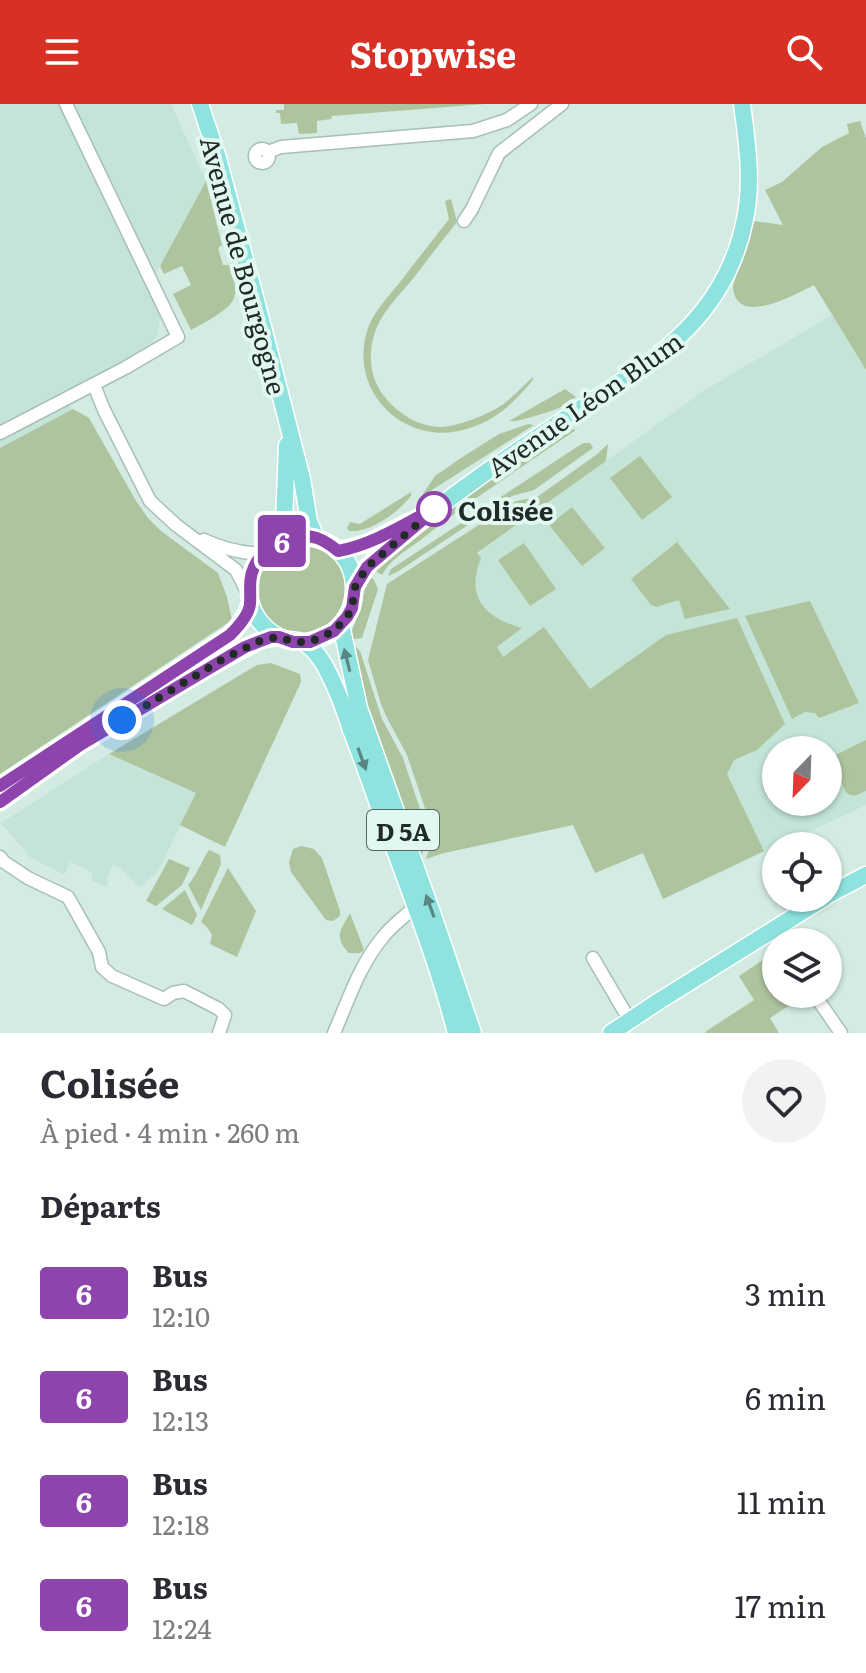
<!DOCTYPE html>
<html lang="fr">
<head>
<meta charset="utf-8">
<style>
	:root { --surface:#fff; --page:#f2f2f3; --text:#2b2b33; --muted:#7c7c81; --accent:#d93025 }
	body { margin:0; font-family:Literata,serif; background:var(--page); color:var(--text); height:100vh; display:flex; flex-direction:column; font-size:30px; white-space:nowrap }
	* { box-sizing:border-box; margin:0 }
	p { font-size:26px; color:var(--muted) }
	.icon { flex:none; width:44px; height:44px; fill:none; stroke:currentColor; stroke-width:2; stroke-linecap:round; stroke-linejoin:round }
	.map { position:relative; height:929px; overflow:hidden }
	.panel { display:flex; flex-direction:column; background:var(--surface); flex:1 }
	.panel>* { flex:none }
	.badge { padding:0 16px; border-radius:6px; font-size:28px; line-height:52px }
	.needle { width:52px; rotate:203deg }
	.controls { position:absolute; left:762px; top:632px; display:grid; gap:16px }
	.controls a { display:grid; place-items:center; width:80px; height:80px; border-radius:50%; background:var(--surface); box-shadow:0 2px 6px #0004; font-size:40px }
	.you { position:absolute; width:40px; height:40px; margin:-20px; border:6px solid #fff; border-radius:50%; background:#1a73e8; box-shadow:0 0 0 12px #1a73e833 }
	.map>.badge { position:absolute; translate:-50% -50%; box-shadow:0 0 0 4px #fff }
	h2 { padding:0 40px; font-size:30px; line-height:72px }
	.round { display:grid; place-items:center; flex:none; width:84px; height:84px; border-radius:42px; background:var(--page) }
	.overview { display:flex; align-items:center; justify-content:space-between; height:136px; padding:0 40px }
	h1 { font-size:38px; font-weight:700; line-height:60px }
	ul { padding:0; list-style:none }
	li { display:flex; align-items:center; gap:24px; height:104px; padding:0 40px }
	li div { flex:1 }
	li b { display:block; font-size:30px }
	li em { font-style:normal }
	li .badge { min-width:88px; font-weight:700; text-align:center }
	header { display:flex; justify-content:space-between; align-items:center; height:104px; padding:0 40px; background:var(--accent); color:#fff; font-size:36px; font-weight:700 }
	.map>svg:first-child { display:block }
	.built { fill:#c3e4d7; fill-rule:evenodd }
	.green { fill:#aec49f }
	.lines { fill:none; stroke-linecap:round; stroke-linejoin:round }
	.minor-casing { stroke:#a8bfb6; stroke-width:15 }
	.major-casing { stroke:#fff; stroke-width:19 }
	.minor { stroke:#fff; stroke-width:12 }
	.major { stroke:#8ee3de; stroke-width:16 }
	.oneway { fill:#588682 }
	.line-casing { stroke:#fff; stroke-width:18 }
	.line { stroke:#8e44ad; stroke-width:12 }
	.walk { stroke:#212a26; stroke-width:8; stroke-dasharray:0 14.4 }
	.stop-dot { fill:#fff; stroke:#8e44ad; stroke-width:4 }
	.labels { text-anchor:middle; dominant-baseline:central; stroke-width:8; stroke-linejoin:round; paint-order:stroke }
	.shield { fill:#e0f8ef; stroke:#5a6862; stroke-width:2 }
	.shield-label { font-size:24px; font-weight:bold; fill:#212a26 }
	.street-label { font-size:26px; fill:#212a26; stroke:#e0f8ef }
	.stop-label { font-size:26px; font-weight:bold; fill:#212a26; stroke:#e0f8ef; text-anchor:start }
</style>
</head>
<body>
<header><svg class="icon" aria-label="menu" viewBox="0 0 24 24"><path d="M4 6h16M4 12h16M4 18h16"/></svg>Stopwise<svg class="icon" aria-label="search" viewBox="0 0 24 24"><circle cx="10" cy="10" r="6"/><path d="M15 15l6 6"/></svg></header>
<div class="map">
<svg width="866" height="929" viewBox="0 0 866 929">
	<rect width="100%" height="100%" fill="#d3ebe2"/>
	<!-- built -->
	<path class="built" d="M0,0H171L206,77L148,184L160,212L158,229L152,240L142,250L66,289L72,306L0,344Z
		M832,211L866,266V701L663,795L643,749L595,769L573,721L444,749L477,450L702,288ZM776,646H828V698H776Z
		M109,650L196,689L158,767L140,783L119,763L113,760L106,775L109,777L106,783L91,776L93,769L70,758L64,771L30,753L1,719Z"/>
	<!-- green -->
	<path class="green" d="M284,0H485L332,12L331,15L317,17V29L299,30L297,19L281,20L280,9H276V6H284Z
		M860,17L866,34V266L814,181C796,190 735,225 733,182L754,117L783,121L765,86L782,78L822,43L849,29L847,20Z
		M206,38L250,195L242,198V194L215,89L204,52Z
		M206,77L222,141L218,144L223,161H229C232,171 238,184 234,194C230,206 202,220 191,226L173,190L191,181L182,162L164,170L160,162Z
		M451,95L457,118C442,137 427,156 412,176C398,192 380,210 374,231C364,267 378,295 409,314C422,321 436,325 450,322C466,319 494,308 506,298C516,290 524,281 533,273V276C513,299 499,314 470,324C407,346 346,288 368,224C374,207 389,192 400,178C416,157 433,136 449,115L445,97Z
		M565,285L576,293C559,306 554,306 535,312C526,314 518,318 509,317Z
		M73,305L89,314L136,397L148,414L161,427L218,469L227,493L232,516L0,670V344Z
		M528,320L534,321L421,393L435,372L464,352L499,330Z
		M572,325L576,326C523,362 469,397 418,438C405,447 389,457 382,471L374,466L375,462L471,388L542,337L546,340Z
		M583,339H590L593,344L534,386L512,392L397,468L388,472L391,465Z
		M608,340L606,357L477,449L481,454C465,493 485,514 522,524L497,543L503,553L544,523L590,585L666,531L737,514L785,620L757,646L734,656L727,670L764,747L663,795L643,749L595,769L573,721L444,749L426,755L433,731L431,722L407,651L387,614L381,600L368,556L387,480L516,397L537,393L596,351Z
		M640,352L672,393L642,416L610,374Z
		M411,388V392C398,408 371,429 349,427L347,424L350,418L360,420Z
		M572,403L605,444L582,462L549,421Z
		M677,438L730,505L685,515L679,496L656,503L651,501L631,475Z
		M524,439L556,485L530,502L498,456Z
		M257 485a45 45 0 1 1 90 0a45 45 0 1 1-90 0Z
		M367,470L374,476L378,485L362,534L349,536C352,523 360,511 362,497C364,487 364,479 367,470Z
		M810,497L859,599L819,614L815,609L805,608L792,615L745,512Z
		M356,543L360,547L382,615L403,654L424,717L426,730L422,752L441,808L437,805L365,603L350,545Z
		M271,559L300,570L301,578L225,743L180,721L196,689L109,650L257,561Z
		M866,636V687C858,690 853,695 846,688L829,654Z
		M301,742L314,745L322,754L340,807V812L333,817L326,816L291,768L289,758L293,745Z
		M209,746L220,751L221,760L201,806L188,781C197,771 201,758 209,746Z
		M169,755L190,764L182,781L156,802L146,797Z
		M228,764L256,807L237,853L210,840L212,831L207,823L201,818Z
		M185,786L197,811L192,821L162,805Z
		M350,809L364,846L360,849H349C333,832 341,826 350,809Z
		M775,848L776,890H803L804,892L770,914L779,929H706L705,928L754,896L739,872Z"/>
	<g class="lines">
		<defs>
			<path id="minor" d="M255 52a7 7 0 1 1 14 0a7 7 0 1 1-14 0Z
				M268,48L281,43L473,27L507,16L531,0
				M464,117L472,105L499,49L562,0
				M94,281L104,306L150,397L176,421L236,466L249,492
				M0,329L125,264L178,233L66,0
				M204,436C223,445 241,449 262,450
				M0,753L4,758L28,774L68,793L99,848L102,863L112,872L164,895L173,889L184,887L219,905L225,911L219,929
				M593,854L630,917
				M814,890L841,929
				M334,929C348,897 360,860 383,833C392,821 405,813 415,802"/>
			<path id="major" d="M200,0L218,54L263,223L302,375L309,417L316,434
				M278,438L284,419L287,341
				M338,447L368,439L409,418
				M355,483C359,476 363,468 368,462C377,452 390,443 400,434C418,420 435,406 453,392C490,365 529,338 568,313C648,260 725,218 745,115C753,77 747,38 742,0
				M341,521L359,604L435,817L473,929
				M302,538C371,534 371,437 305,433C271,431 243,462 250,496C253,513 267,529 284,535C290,537 296,536 302,538C314,543 324,559 329,570C338,588 345,607 351,626C362,654 372,683 382,711C408,783 437,855 456,929
				M90,623L230,531C239,522 247,511 250,499
				M0,682L64,640
				M0,698L80,641L206,565L257,538L264,535L279,533
				M828,791L866,771
				M611,929L659,897L824,794"/>
		</defs>
		<!-- minor casing -->
		<use href="#minor" class="minor-casing"/>
		<!-- major casing -->
		<use href="#major" class="major-casing"/>
		<!-- minor -->
		<use href="#minor" class="minor"/>
		<!-- major -->
		<use href="#major" class="major"/>
	</g>
	<!-- one-way arrows -->
	<defs><path id="oneway-solid" d="M-6-.8H1V-3.2L6.5 0L1 3.2V.8H-6Z" transform="scale(2)"/></defs>
	<g class="oneway">
		<use href="#oneway-solid" transform="translate(347 556) rotate(-104)"/>
		<use href="#oneway-solid" transform="translate(362 655) rotate(70)"/>
		<use href="#oneway-solid" transform="translate(430 802) rotate(-110)"/>
	</g>
	<g class="lines">
		<defs>
			<path id="line" d="M0,682L230,531C238,523 249,511 250,500C251,486 248,476 254,463C264,440 293,427 317,434C325,437 332,442 338,447C375,440 406,419 439,402L367,463L355,483L352,504L347,513L334,527L310,538H293L279,533H271L245,543L80,641L0,698"/>
		</defs>
		<!-- line casing -->
		<use href="#line" class="line-casing"/>
		<!-- line -->
		<use href="#line" class="line"/>
		<!-- walk -->
		<path class="walk" d="M122,616L225,554L264,535L279,533L293,538H310L334,527L347,513L352,504L355,483L367,463L439,402L434,405"/>
	</g>
	<!-- markers -->
	<circle class="stop-dot" cx="434" cy="405" r="16"/>
	<g class="labels">
		<!-- shield labels -->
		<rect class="shield" x="367" y="706" width="72" height="40" rx="6"/>
		<g class="shield-label">
			<text x="403" y="726">D 5A</text>
		</g>
		<!-- street labels -->
		<g class="street-label">
			<text transform="translate(245 161) rotate(75)">Avenue de Bourgogne</text>
			<text transform="translate(584 299) rotate(-35)">Avenue Léon Blum</text>
		</g>
		<!-- stop labels -->
		<g class="stop-label">
			<text x="458" y="405">Colisée</text>
		</g>
	</g>
</svg>
<div class="controls">
<a><svg class="needle" viewBox="-14 -14 28 28"><path d="M0-13l5 13h-10z" fill="#e53935"/><path d="M0 13l5-13h-10z" fill="#7c7c81"/></svg></a>
<a><svg class="icon" aria-label="locate" viewBox="0 0 24 24"><circle cx="12" cy="12" r="6"/><path d="M12 2v4M12 18v4M2 12h4M18 12h4"/></svg></a>
<a><svg class="icon" aria-label="layers" viewBox="0 0 24 24"><path d="M12 4l9 5-9 5-9-5zM3 14l9 5 9-5"/></svg></a>
</div>
<div class="you" style="left:122px;top:616px"></div>
<b class="badge" style="left:282px;top:437px;background:#8e44ad;color:#fff">6</b>
</div>
<section class="panel">
<div class="overview"><div><h1>Colisée</h1><p>À pied · 4 min · 260 m</p></div><a class="round"><svg class="icon" aria-label="heart" viewBox="0 0 24 24"><path d="M12 20l-8-8c-3-5 5-10 8-4 3-6 11-1 8 4z"/></svg></a></div>
<h2>Départs</h2>
<ul>
<li><span class="badge" style="background:#8e44ad;color:#fff">6</span><div><b>Bus</b><p>12:10</p></div><em>3 min</em></li>
<li><span class="badge" style="background:#8e44ad;color:#fff">6</span><div><b>Bus</b><p>12:13</p></div><em>6 min</em></li>
<li><span class="badge" style="background:#8e44ad;color:#fff">6</span><div><b>Bus</b><p>12:18</p></div><em>11 min</em></li>
<li><span class="badge" style="background:#8e44ad;color:#fff">6</span><div><b>Bus</b><p>12:24</p></div><em>17 min</em></li>
</ul>
</section>
</body>
</html>
